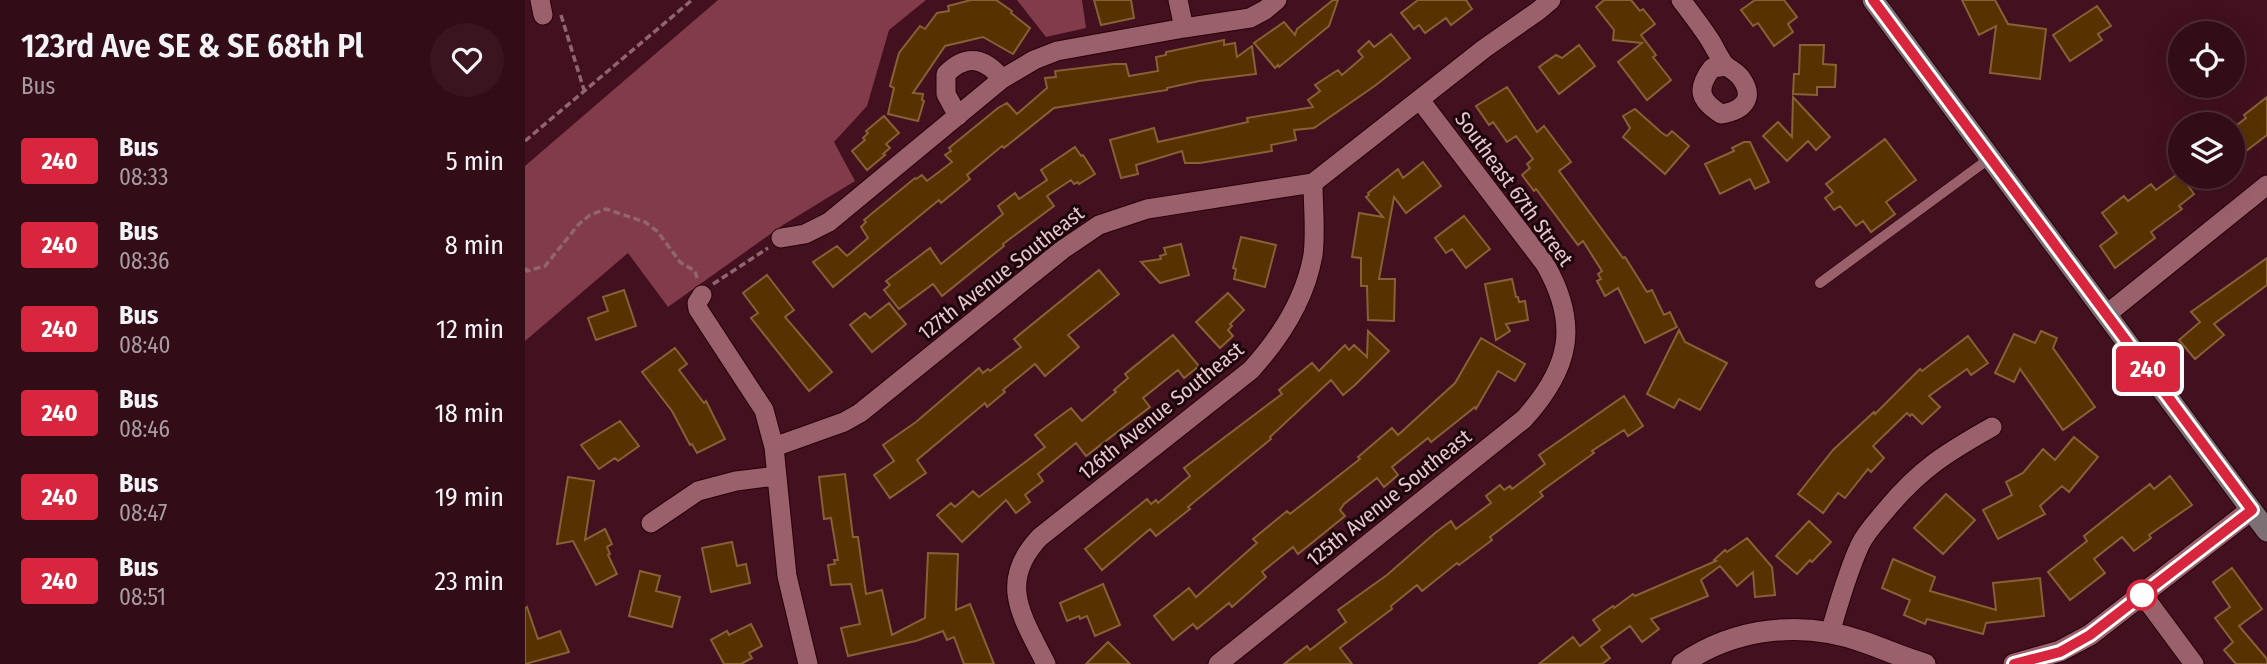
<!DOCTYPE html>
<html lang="en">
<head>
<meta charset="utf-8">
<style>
	:root { --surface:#320c16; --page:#3a151f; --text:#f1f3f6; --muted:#a89ba1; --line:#4d2c35 }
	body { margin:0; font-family:"Fira Sans Condensed",sans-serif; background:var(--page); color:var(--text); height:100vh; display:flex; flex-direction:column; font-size:26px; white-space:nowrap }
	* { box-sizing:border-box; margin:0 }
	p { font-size:23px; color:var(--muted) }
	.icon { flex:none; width:38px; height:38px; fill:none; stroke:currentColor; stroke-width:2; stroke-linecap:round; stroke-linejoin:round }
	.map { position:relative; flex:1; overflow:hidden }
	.details { display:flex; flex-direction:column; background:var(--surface); width:525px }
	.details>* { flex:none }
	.badge { padding:0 14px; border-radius:5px; font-size:24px; line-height:46px }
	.fabs { position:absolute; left:1643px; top:21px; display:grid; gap:14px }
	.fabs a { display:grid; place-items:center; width:77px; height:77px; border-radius:50%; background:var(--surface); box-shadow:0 7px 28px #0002,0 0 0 2px var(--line); font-size:35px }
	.map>.badge { position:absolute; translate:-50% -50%; box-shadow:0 0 0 4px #fff }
	.round { display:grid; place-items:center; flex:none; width:74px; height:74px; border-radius:37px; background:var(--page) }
	.headline { display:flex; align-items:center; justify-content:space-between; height:119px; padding:0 21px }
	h1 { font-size:33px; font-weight:600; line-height:52px }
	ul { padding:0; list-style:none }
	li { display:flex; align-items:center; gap:21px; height:84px; padding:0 21px }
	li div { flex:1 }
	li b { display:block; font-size:26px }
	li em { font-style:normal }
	li .badge { min-width:77px; font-weight:700; text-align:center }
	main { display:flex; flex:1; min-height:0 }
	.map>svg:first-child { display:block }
	.forest { fill:#823b4b }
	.building { fill:#573200; stroke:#876136; stroke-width:2 }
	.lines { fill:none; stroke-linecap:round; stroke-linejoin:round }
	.service-casing { stroke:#260008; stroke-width:11 }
	.minor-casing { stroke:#260008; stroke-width:21 }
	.tertiary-casing { stroke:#260008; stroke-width:23 }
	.secondary-casing { stroke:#260008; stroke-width:23 }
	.path { stroke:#8f656e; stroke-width:3.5; stroke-dasharray:7 3.5; stroke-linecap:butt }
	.service { stroke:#9a606b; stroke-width:10 }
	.minor { stroke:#9a606b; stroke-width:19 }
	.tertiary { stroke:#9a606b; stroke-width:21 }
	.secondary { stroke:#7c7075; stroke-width:21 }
	.line-casing { stroke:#fff; stroke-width:16 }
	.line { stroke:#d7263d; stroke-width:10 }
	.stop-dot { fill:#fff; stroke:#d7263d; stroke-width:3.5 }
	.labels { text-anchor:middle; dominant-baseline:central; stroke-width:6; stroke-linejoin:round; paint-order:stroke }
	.street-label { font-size:21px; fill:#e9c7cc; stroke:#1b060b }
</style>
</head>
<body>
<main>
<section class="details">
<div class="headline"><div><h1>123rd Ave SE &amp; SE 68th Pl</h1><p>Bus</p></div><a class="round"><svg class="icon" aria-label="heart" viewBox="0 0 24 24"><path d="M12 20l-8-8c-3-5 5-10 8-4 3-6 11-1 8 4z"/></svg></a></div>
<ul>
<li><span class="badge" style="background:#d7263d;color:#fff">240</span><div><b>Bus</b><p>08:33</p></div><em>5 min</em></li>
<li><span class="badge" style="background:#d7263d;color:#fff">240</span><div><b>Bus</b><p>08:36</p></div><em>8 min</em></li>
<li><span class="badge" style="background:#d7263d;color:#fff">240</span><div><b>Bus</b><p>08:40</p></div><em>12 min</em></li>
<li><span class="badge" style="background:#d7263d;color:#fff">240</span><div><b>Bus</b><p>08:46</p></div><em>18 min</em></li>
<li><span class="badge" style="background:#d7263d;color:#fff">240</span><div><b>Bus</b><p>08:47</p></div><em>19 min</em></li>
<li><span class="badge" style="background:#d7263d;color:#fff">240</span><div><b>Bus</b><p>08:51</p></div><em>23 min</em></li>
</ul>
</section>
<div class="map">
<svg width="1742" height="664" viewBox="0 0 1742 664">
	<rect width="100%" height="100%" fill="#42101e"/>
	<!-- forest -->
	<path class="forest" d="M193,0H401L364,30L342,106L309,142L330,181L258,225L143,307L103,253L0,341V166Z
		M492,0H557L561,28L521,37Z"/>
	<!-- building -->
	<path class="building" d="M446,0H471L487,11L486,13L505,28L488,54L458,37L420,46L388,93L398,94L397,100L399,101L393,121L363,114L369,88L365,86L374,53L395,26L400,29L412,13L424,11L423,6Z
		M569,0H606L609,18L576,25Z
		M808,0H813L804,26L754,67L753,65L750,68L729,43L759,22L770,35L772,29Z
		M893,0H941L947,9L926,25L921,18L900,33L894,25L889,29L876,13Z
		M1079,0H1106L1115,11L1118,9L1130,24L1116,35L1131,55L1128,57L1146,80L1122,100L1093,62L1117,43L1088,40L1089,30L1071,7Z
		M1230,0H1259L1272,17L1263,24L1268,32L1249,46L1233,23L1228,26L1216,10Z
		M1437,0H1470L1483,24L1521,29L1515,79L1465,73L1471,26L1454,35Z
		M1572,6L1586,26L1573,34L1577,40L1545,61L1528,35Z
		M866,34L885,58L851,85L789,128L769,130L771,140L746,145L747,151L675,163H660L657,151L611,165L613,174L596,178L585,140L629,128L633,142L723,122L722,118L788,107L783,100L795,91L790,85L813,70L817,75L838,57L833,51L844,41L849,47Z
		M699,40V45L710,43L712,57L727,46L731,74L674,81L642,88V90L529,108L479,148L477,146L442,175L445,179L416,203L414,200L308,287L288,262L312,246L322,256L343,238L336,227L341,222L339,220L390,178L391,179L397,175L402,181L427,162L420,155L426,151L424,148L473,108L482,103L492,114L522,88L520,78L531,77L530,71L589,64H601L604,76L633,71L631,57L641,55V52Z
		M1054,45L1070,66L1034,94L1014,67L1031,55L1037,58Z
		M1275,45H1299L1298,64L1311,65L1310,87H1292V95L1268,94L1269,74H1274Z
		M982,87L1012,132L1019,126L1046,162L1034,171L1098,258L1100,257L1122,292L1127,290L1139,315L1145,312L1152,327L1120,343L1093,288L1080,296L1072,281L1076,279L1073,274L1077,271L1058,241L1053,245L1011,189L1009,191L997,175L1005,168L1002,164L1008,159L991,136L982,142L968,122L964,125L951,106Z
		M1268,97L1305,137L1291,150L1283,141L1262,161L1238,136L1253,122L1267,137Z
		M1742,97V135L1708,161V128L1721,118L1719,115Z
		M1110,109L1137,133L1142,136L1147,131L1164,146L1140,174L1098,137L1105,128L1098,116Z
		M359,116L374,133L361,144L365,148L358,154L360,155L342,170L327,151L340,140L338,138L343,133L341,131Z
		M1360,139L1391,180L1361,202L1370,214L1346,232L1338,221L1331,226L1315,206L1309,210L1300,198L1308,192L1301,184Z
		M1219,142H1225L1244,182L1230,189L1225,179L1195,194L1180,164L1209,151L1207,148Z
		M550,147L556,156L558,155L570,174L554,184L553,182L549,184L546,180L522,196L529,206L478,244L479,246L417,296L408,284L374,309L359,290L365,285L361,281L405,248L416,264L478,214L473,206L490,193L494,199L522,180L516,170Z
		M898,162L916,186L881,213L869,197L854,279H870L869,321L843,320L842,286H836V258L827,257L834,213L858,217L841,197L844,195L843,193L873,169L878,178Z
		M1654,173L1669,194L1654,206L1657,209L1626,232L1630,238L1590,268L1575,246L1592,233L1577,213L1599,196L1603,201L1626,184L1631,190Z
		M939,216L965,249L941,268L927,249L921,253L910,238Z
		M716,237L751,245L740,287L709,279L711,269L708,268Z
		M656,244L664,275L635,283L616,262L636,259L635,256L641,254L639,248Z
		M1742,258V285L1689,324L1699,335L1670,359L1654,340L1675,322L1666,312Z
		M574,270L594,294L543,335L554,347L520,376L510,364L478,390L480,392L462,407L460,403L392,460L401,473L365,498L349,475L369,461L358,445L391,422L454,368L458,373L463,369L465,371L496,347L489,339Z
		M242,275L269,310L260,317L307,372L284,391L226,318L233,313L218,293Z
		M987,279L991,297H993L994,302L1000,301L1003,320L981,324L985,331L971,340L960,284Z
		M99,290L111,326L71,340L63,318L83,311L78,297Z
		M703,293L719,310L705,324L707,326L703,330L708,336L695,348L671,322Z
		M364,303L381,324L347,352L325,325L340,313L345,318Z
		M1154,330L1160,342L1202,363L1175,410L1154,399L1149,408L1122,394Z
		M843,331L864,351L830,385L818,395L806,380L745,437L746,439L663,507L665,509L631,536L625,529L577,570L560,549L622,499L626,504L631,500L633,503L665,476L659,468L757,394L754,390L787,363L794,371L820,345L824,350L829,345L842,357Z
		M1516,331L1532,338L1528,348L1570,407L1538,430L1495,369L1489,382L1470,373L1489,334L1510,343Z
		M648,335L674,366L659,378L653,370L618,398L625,407L561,456L551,443L513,474L518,481L500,495L505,502L491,513L481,500L437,542L412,515L426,503L430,507L448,491L454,497L520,447L510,435L546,408L557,421L591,392L589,390L603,378L600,374Z
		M1443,336L1463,363L1446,375L1442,369L1404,396L1415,407L1397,424L1387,414L1385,416L1382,413L1348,446L1359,458L1346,472L1343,469L1320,498L1313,493L1298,513L1273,494L1308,450L1349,412L1350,414L1395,369L1397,371Z
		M956,338L1000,364L990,381L973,371L951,409L950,407L906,442L903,438L867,467L873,475L859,487L852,478L819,504L815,510L820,516L773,554L768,547L737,572L741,577L707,607L704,603L672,629L668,624L648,640L629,616L664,588L671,597L732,543L728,539L762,511L765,514L835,459L833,457L867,428L873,435L930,383Z
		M150,348L162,364L154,370L179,403L181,401L200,439L172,453L167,444L165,445L147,411L117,372Z
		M1099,396L1118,426L1103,436L1099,430L1067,451L1069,453L1015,492L1018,496L965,537L967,540L934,565L932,563L897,591L892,585L866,606L867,609L815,648L827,664H759L782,646L785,650L821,622L813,610L862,575L910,533L926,521L931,529L966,503L961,496L975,485L979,490L985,486L987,489L1020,464L1014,455Z
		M95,421L114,446L93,461L90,458L74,469L56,445Z
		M1549,437L1573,457L1544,492L1537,486L1515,506L1520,514L1473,539L1458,510L1487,495L1481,482L1498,473L1518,449L1530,460Z
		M320,474L328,537H333L341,594L357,590L367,635L400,618L403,553L433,554L431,610L445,604L469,664H439L429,637L422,640L418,631L391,641L323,656L316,628L335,624L326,584L306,585L303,565L310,564L309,560H313L306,518L299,519L294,477Z
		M1645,476L1667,505L1624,535L1626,538L1609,551L1597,537L1569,559L1580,573L1545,600L1523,572L1562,541L1559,536L1599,504L1625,484L1629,489Z
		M43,477L69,481L60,540L80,529L87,544L82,547L85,554L83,555L92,574L71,585L48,541L32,544Z
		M1421,494L1450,520L1418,554L1389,528Z
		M1284,521L1306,542L1287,562L1285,560L1272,574L1251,556Z
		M1222,538L1247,567L1250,595L1230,597L1228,572L1212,586L1195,566L1176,580L1183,596L1126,619L1134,629L1117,642L1105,626L1076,647L1085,658L1077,664H1014L1048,637L1055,646L1075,630L1068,620L1088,606L1089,608L1108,594L1110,596L1191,561L1189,560L1200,550L1202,552Z
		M207,542L212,566L221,564L225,583L186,592L177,548Z
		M1368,559L1410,577L1405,591L1471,610L1468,583L1515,578L1519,616L1461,623L1458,634L1402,619L1400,624L1379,615L1385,600L1357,588Z
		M1707,568L1737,609L1714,626L1742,659V664H1711L1699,650L1708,642L1690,618L1705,607L1688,582Z
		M115,571L135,576L131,591L155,597L147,627L104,616Z
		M578,584L595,625L570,636L562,616L555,619L554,616L542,621L535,603Z
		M2,607L13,639L35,631L44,652L0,664V608Z
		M226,624L237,646L224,653L227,658L216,664H199L186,640L202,631L204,635Z
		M583,642L605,664H561Z"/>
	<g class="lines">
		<defs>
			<path id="service" d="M1295,283L1465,158"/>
			<path id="minor" d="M15,0L18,15
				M653,0L659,28
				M1156,0C1166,13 1176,26 1185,40C1190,48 1194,57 1199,64C1204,69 1211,71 1216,78C1231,99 1217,111 1196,114C1174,100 1171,89 1187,68L1201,66
				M433,116L421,94V74C442,53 460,58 477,79
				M256,238L280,234L304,222L477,79L509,60L532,51L659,28L725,18L740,10L752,0
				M177,295L172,303L173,309L239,410L249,447L262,576L283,664
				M1582,314L1742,185
				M249,447L319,422L335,413L537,250L574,225L622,209L788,183L960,48L1013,11L1026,0
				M126,523L173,491L211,481L251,476
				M1618,595L1669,664
				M1305,633C1314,603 1322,573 1335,545C1341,532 1352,521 1361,510C1395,469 1421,453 1467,427
				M521,664C497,616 472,582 515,537L726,370C756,337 780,300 788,255C791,232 788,206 788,183
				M693,664L999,419C1045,368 1055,325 1020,264L895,100"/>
			<path id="tertiary" d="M1157,664C1210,627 1278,620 1339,642C1359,649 1379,658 1400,664
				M1489,664L1535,651L1565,635L1726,510"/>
			<path id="secondary" d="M1348,0L1742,531"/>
		</defs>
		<!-- service casing -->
		<use href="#service" class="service-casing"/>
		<!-- minor casing -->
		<use href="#minor" class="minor-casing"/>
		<!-- tertiary casing -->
		<use href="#tertiary" class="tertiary-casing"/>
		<!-- secondary casing -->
		<use href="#secondary" class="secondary-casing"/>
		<!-- path -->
		<path class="path" d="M36,15L59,90
			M0,141L167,0
			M0,268L2,271L20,266L54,224L65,215L81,209L120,222L133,232L155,262L170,271L172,278
			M188,284L243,248"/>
		<!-- service -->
		<use href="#service" class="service"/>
		<!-- minor -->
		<use href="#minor" class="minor"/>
		<!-- tertiary -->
		<use href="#tertiary" class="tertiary"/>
		<!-- secondary -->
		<use href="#secondary" class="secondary"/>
	</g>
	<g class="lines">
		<defs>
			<path id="line" d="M1348,0L1727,510L1565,635L1535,652L1489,664"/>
		</defs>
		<!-- line casing -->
		<use href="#line" class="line-casing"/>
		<!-- line -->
		<use href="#line" class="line"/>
	</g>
	<!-- markers -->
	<circle class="stop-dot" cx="1617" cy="595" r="14"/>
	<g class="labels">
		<!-- street labels -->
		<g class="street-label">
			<text transform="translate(989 189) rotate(54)">Southeast 67th Street</text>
			<text transform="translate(476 273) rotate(-38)">127th Avenue Southeast</text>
			<text transform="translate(636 411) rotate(-39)">126th Avenue Southeast</text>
			<text transform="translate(864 498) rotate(-39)">125th Avenue Southeast</text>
		</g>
	</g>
</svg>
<div class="fabs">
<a><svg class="icon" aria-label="locate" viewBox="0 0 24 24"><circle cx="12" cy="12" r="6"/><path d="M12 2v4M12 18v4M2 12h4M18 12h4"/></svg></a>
<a><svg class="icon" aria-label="layers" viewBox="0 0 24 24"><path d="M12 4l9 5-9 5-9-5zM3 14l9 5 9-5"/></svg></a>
</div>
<b class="badge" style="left:1623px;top:369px;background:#d7263d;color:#fff">240</b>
</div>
</main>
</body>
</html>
